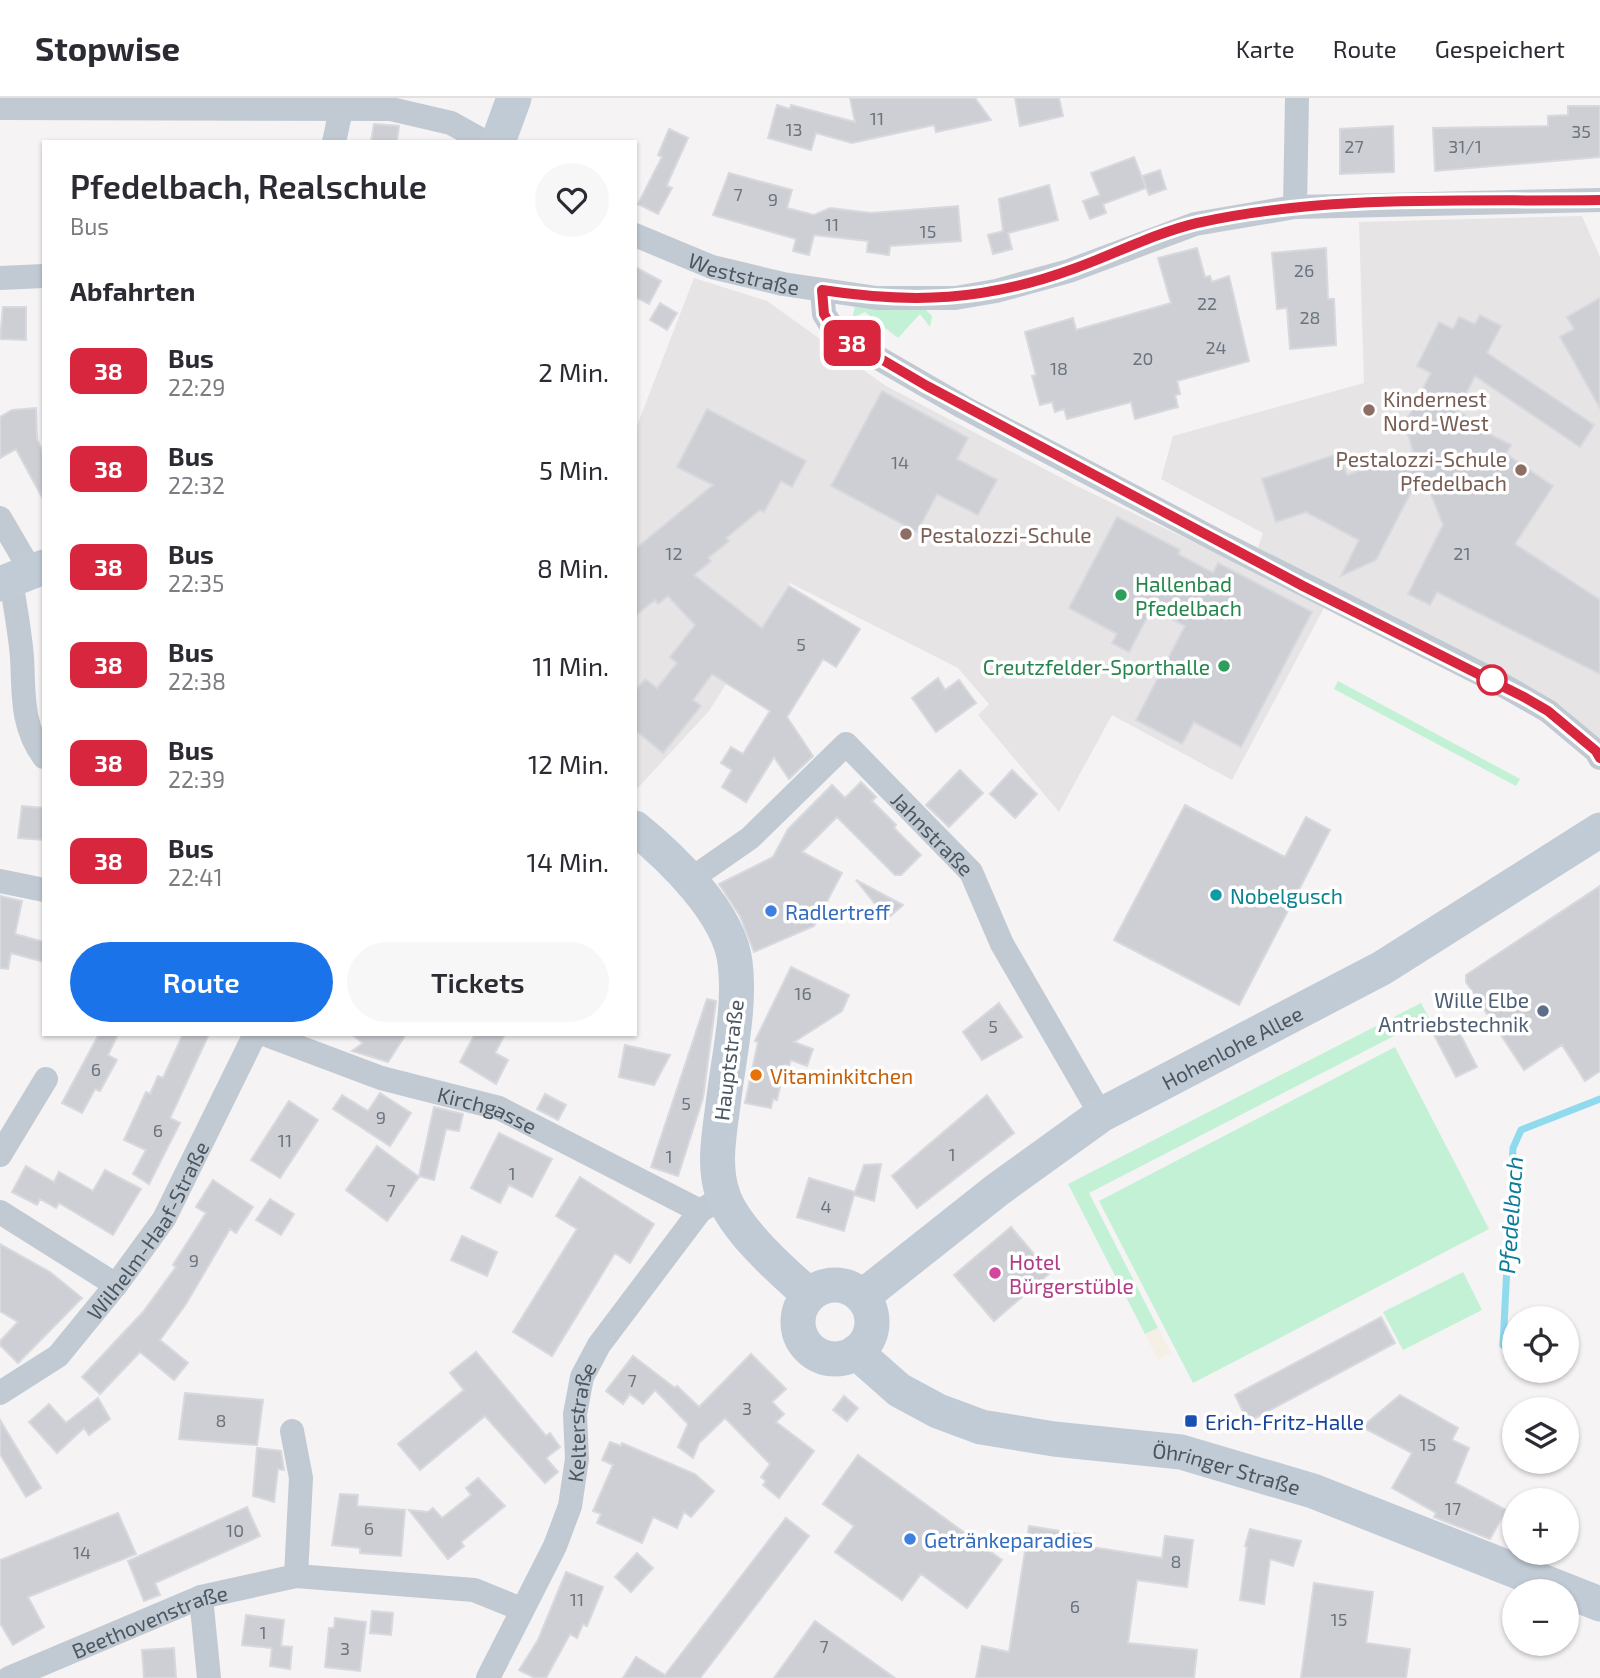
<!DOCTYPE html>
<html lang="de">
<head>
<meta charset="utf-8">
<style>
	:root { --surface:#fff; --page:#f7f7f7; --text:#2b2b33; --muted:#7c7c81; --line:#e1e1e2; --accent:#1a73e8 }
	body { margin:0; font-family:"Exo 2",sans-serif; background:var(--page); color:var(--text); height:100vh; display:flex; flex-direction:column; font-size:26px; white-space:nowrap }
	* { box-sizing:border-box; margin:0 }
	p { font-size:23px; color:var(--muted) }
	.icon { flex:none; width:38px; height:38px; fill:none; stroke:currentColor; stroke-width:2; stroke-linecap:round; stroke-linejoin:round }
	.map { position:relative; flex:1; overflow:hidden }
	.panel { position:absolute; left:42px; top:42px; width:595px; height:896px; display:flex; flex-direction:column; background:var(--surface); border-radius:0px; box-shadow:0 2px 5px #0004 }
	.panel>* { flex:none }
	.badge { padding:0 14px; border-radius:10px; font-size:24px; line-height:46px }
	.controls { position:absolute; left:1502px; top:1208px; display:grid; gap:14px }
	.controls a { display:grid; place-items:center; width:77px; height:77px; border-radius:50%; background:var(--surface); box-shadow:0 2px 5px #0004; font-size:35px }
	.map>.badge { position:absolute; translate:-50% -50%; box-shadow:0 0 0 4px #fff }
	h2 { padding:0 28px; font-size:26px; line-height:63px }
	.round { display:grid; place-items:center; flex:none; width:74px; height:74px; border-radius:37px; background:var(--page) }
	.overview { display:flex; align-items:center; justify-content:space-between; height:119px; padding:0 28px }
	h1 { font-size:33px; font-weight:600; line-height:52px }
	.action { display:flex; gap:14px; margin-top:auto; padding:14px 28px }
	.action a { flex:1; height:80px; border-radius:42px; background:var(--accent); color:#fff; font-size:28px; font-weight:600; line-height:80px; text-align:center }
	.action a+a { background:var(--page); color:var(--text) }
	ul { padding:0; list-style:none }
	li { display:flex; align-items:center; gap:21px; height:98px; padding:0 28px }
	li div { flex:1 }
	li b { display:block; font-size:26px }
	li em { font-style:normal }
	li .badge { min-width:77px; font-weight:700; text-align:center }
	header { display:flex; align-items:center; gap:42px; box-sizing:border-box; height:98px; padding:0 35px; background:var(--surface); border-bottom:2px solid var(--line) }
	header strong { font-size:33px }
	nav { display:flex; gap:38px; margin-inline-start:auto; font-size:24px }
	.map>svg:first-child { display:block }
	.education { fill:#e6e4e5 }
	.green { fill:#c3f1d5 }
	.sand { fill:#f5f0e5 }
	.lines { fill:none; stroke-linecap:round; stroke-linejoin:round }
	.stream { stroke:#90daee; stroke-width:7 }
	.building { fill:#cdcfd5; stroke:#d7d9de; stroke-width:2 }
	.street { stroke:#c1cad2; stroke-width:24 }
	.secondary { stroke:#c1cbd6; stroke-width:35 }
	.line-casing { stroke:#fff; stroke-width:16 }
	.line { stroke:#d7263d; stroke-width:10 }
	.education-dot { fill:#8d6e63; stroke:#fff; stroke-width:2.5 }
	.leisure-dot { fill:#2e9e5b; stroke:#fff; stroke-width:2.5 }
	.stop-dot { fill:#fff; stroke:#d7263d; stroke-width:3.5 }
	.culture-dot { fill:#0f9aa8; stroke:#fff; stroke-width:2.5 }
	.shop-dot { fill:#3f7fe0; stroke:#fff; stroke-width:2.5 }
	.service-dot { fill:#5c6f8a; stroke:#fff; stroke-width:2.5 }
	.food-dot { fill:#e8710a; stroke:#fff; stroke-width:2.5 }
	.hotel-dot { fill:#d1479c; stroke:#fff; stroke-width:2.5 }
	.transit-dot { fill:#1a4fb4; stroke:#fff; stroke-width:2.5 }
	.labels { text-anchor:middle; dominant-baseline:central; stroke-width:7; stroke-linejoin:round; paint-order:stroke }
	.number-label { font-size:18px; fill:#6b747e }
	.street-label { font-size:21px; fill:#4a5661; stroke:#fff }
	.education-label { font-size:21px; fill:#785e54; stroke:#fff; text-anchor:start }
	.leisure-label { font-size:21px; fill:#27864d; stroke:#fff; text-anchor:start }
	.culture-label { font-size:21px; fill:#0d838f; stroke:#fff; text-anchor:start }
	.shop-label { font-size:21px; fill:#366cbe; stroke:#fff; text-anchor:start }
	.service-label { font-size:21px; fill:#4e5e75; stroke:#fff; text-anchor:end }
	.food-label { font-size:21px; fill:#c56008; stroke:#fff; text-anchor:start }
	.hotel-label { font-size:21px; fill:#b23c85; stroke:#fff; text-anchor:start }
	.transit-label { font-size:21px; fill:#164399; stroke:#fff; text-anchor:start }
	.water-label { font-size:23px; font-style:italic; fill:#0c7c9b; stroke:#fff }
</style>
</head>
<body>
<header>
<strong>Stopwise</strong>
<nav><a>Karte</a><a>Route</a><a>Gespeichert</a></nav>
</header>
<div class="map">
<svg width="1600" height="1580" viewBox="0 0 1600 1580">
	<rect width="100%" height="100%" fill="#f5f3f3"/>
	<!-- education -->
	<path class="education" d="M1582,118L1600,159V641L1554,602L1258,450L1263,435L1161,381L1173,338L1364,285L1359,124Z
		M694,180L767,203L886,288L1075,387L1325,508L1232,682L1112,617L1059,714L978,617L989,606L958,570L790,485L709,613L635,693V333Z"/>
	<!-- green -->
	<path class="green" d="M855,209L924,210L932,218L930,229L920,216L898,240L865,214L852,220Z
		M1338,583L1520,681L1516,688L1334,591Z
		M1421,905L1429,920L1089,1095L1158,1230L1145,1236L1068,1086Z
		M1395,949L1489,1131L1193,1285L1099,1103Z
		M1463,1174L1482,1212L1403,1252L1383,1214Z"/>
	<!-- sand -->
	<path class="sand" d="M1158,1230L1171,1255L1158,1262L1145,1236Z"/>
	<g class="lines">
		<!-- stream -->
		<path class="stream" d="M1503,1247L1513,1050L1521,1032L1600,1001"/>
	</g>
	<!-- building -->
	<path class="building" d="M850,0H975L991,22L936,34L934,27L852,45L816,35L811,52L768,40L777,7L790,11L791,7L855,24Z
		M1015,0H1059L1063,18L1020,28Z
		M1568,8H1600V59L1435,73L1433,30L1548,28V18L1568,17Z
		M374,26L399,28L397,44H371Z
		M1393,28L1394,74L1340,76V31Z
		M669,31L688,40L669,82L667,88L672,90L658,116L638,106L662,59L658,57Z
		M1134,59L1146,90L1103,106L1106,115L1090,121L1083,103L1100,97L1091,75Z
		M1160,72L1166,91L1149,97L1142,78Z
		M729,75L792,92L787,110L814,117L830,110L871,115L958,108L961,143L890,148L889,157L867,154L868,143L814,137L809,157L793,153L796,141L713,117Z
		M1049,87L1058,122L1008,135L1012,151L993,156L988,137L1003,133L999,101Z
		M1197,150L1205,179L1210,178L1212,184L1229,178L1249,263L1177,283L1180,296L1175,297L1178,309L1135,321L1131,304L1067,321L1064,311L1055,314L1052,304L1040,307L1032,278L1036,277L1025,234L1073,220L1076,232L1171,205L1158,160Z
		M1326,150L1328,201H1334L1336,247L1290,251L1287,210L1277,211L1272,155Z
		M635,169L661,183L649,206L635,199Z
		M1600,200V310L1560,239L1574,231L1567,219Z
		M660,205L677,215L667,232L650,222Z
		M3,209H26V242L0,241Z
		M1480,217L1501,228L1487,255L1594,327L1580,349L1475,278L1457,314L1465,317L1462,322L1511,347L1506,356L1553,388L1515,446L1600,502V576L1437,494L1430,507L1408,496L1443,427L1422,373L1376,462L1341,478L1359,442L1306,414L1276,424L1262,381L1340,355L1347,377L1413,354L1405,325L1431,275L1417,268L1439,224L1453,231L1459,219L1475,226Z
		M882,293L968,340L957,361L997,382L978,417L937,396L917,434L831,388Z
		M36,310L37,341L44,357V403L16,351L0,360V319L12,312Z
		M707,311L806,363L792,389L781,383L764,414L760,412L726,440L729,443L708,460L711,463L694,477L762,530L789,488L860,531L836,569L823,561L787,619L813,658L789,681L774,659L746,704L722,689L732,672L721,665L731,649L743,656L770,613L712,576L693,602L701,608L663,655L635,632V593L645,581L657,590L677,565L670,559L695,527L668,498L658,506L655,502L635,518V451L713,387L677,369Z
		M1117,419L1180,452L1178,456L1213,475L1218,465L1312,514L1241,649L1194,624L1182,646L1136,622L1185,528L1152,510L1129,554L1112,545L1117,536L1069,510Z
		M938,580L945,592L959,582L976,605L936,634L912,600Z
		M960,672L983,695L949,729L926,707Z
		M1012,672L1037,696L1015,720L990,696Z
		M861,684L876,699L872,703L896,727L894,730L921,757L901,777H895L837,719L802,754L842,775L814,828L754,854L740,818L719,786L773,759L788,731L832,687L845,700Z
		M1185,707L1285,759L1306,719L1330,732L1239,907L1114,842Z
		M22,708L44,710V742L18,740Z
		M856,782L903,807L887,821Z
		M1600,788V973L1585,983L1562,947L1524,972L1466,884V877Z
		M0,798L22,803L15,836L44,844V864L11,855L8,871L0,870Z
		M791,869L849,897L842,913L794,944L813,951L807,968L791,962L789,968L785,967L777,1002L773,1001L771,1010L745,1005L758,944L755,943Z
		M707,901L716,903L703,1000L678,1078L651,1069Z
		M999,905L1022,939L982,962L963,934Z
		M1454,924L1477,969L1456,979L1433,935Z
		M99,936H118L108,957L117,962L100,993L95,991L82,1015L62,1005Z
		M183,936H209L170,1020L180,1025L149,1086L133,1076L146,1052L124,1042L146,994L150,996L158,978L163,980Z
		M351,936H406L388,964L352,953L363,945Z
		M475,936H505L495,955L508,962L496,986L460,964Z
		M625,947L670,957L654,987L619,979Z
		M380,995L411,1015L390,1048L333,1011L342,997L368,1013Z
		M545,996L566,1007L558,1022L537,1011Z
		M987,997L1014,1035L917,1110L892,1078Z
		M289,1003L318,1022L280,1080L251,1062Z
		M434,1009L463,1016L459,1033L446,1031L434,1082L419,1078Z
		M499,1035L552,1061L532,1099L509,1087L500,1105L471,1090Z
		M377,1048L419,1079L387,1123L346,1092Z
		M881,1066L874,1103L854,1097L844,1133L797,1119L809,1080L855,1094L864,1067Z
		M26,1068L54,1084L59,1074L93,1093L105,1072L141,1091L113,1137L59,1105L56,1110L40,1101L37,1107L12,1094Z
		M580,1079L654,1126L630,1165L615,1155L552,1258L513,1234L577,1131L556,1118Z
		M213,1082L253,1109L236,1135L230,1131L186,1206L160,1242L188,1265L174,1282L140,1254L100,1296L82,1279L143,1214L176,1169L173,1167L206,1115L196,1109Z
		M270,1101L294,1116L281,1137L256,1122Z
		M1011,1129L1050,1175L994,1223L954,1177Z
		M462,1138L497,1154L487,1178L451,1162Z
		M0,1146L50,1174L82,1200L18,1265L0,1247V1243L18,1224L0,1213Z
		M1381,1219L1395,1245L1248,1324L1235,1297Z
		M476,1254L546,1338L550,1335L560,1349L546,1360L558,1374L545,1385L485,1318L420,1372L398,1346L464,1292L450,1275Z
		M751,1256L786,1291L772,1304L784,1316L776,1324L814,1353L779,1400L763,1387L766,1383L761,1379L770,1366L725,1320L699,1345L693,1360L678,1349L688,1326L655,1292L643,1306L630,1296L623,1306L606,1293L633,1258L675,1290L677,1288L699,1309Z
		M185,1295L263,1302L257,1347L179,1341Z
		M1400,1297L1458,1330L1452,1342L1469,1350L1455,1385L1506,1412L1490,1441L1434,1419L1436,1415L1392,1390L1412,1355L1362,1329Z
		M844,1298L858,1310L847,1323L833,1312Z
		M98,1300L110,1321L89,1337L84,1330L57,1355L29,1324L49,1306L66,1325Z
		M0,1322L41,1390L26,1399L0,1356Z
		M610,1344L621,1348L622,1345L695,1376L714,1393L691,1419L684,1414L677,1430L653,1419L642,1445L597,1425L601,1416L593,1413L613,1367L602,1362Z
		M257,1350L281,1353L284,1372L278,1371L274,1404L253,1398Z
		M858,1357L1002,1462L967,1510L921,1476L902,1502L835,1454L854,1428L823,1406Z
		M478,1380L505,1408L461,1444L464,1448L448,1461L409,1412L428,1414L433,1410L442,1420L471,1397L466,1390Z
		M340,1396L358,1397L357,1408L405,1412L401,1458L360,1455V1450L332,1447Z
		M247,1409L260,1438L155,1485L160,1497L144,1503L128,1463Z
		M118,1415L136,1456L28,1499L44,1529L13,1547L0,1525V1462Z
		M786,1420L809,1438L700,1580H623L636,1559L665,1577Z
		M1029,1428L1080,1436L1078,1447L1162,1460L1165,1438L1193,1442L1187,1489L1137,1482L1128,1545L1197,1552L1194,1580H976L982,1548L1009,1554Z
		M1250,1431L1301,1443L1293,1468L1270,1461L1264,1506L1240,1502L1247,1449L1245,1448Z
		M637,1455L653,1470L631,1494L615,1479Z
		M566,1474L603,1489L587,1528L583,1526L577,1540L570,1536L546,1580H535L519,1572L538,1542Z
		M1314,1485L1373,1494L1366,1545L1410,1551L1406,1580H1301Z
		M372,1513L393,1515L391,1537L370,1535Z
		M246,1517L284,1522L281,1548L292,1549L290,1571L270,1568L272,1550L242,1547Z
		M335,1520L366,1524L360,1573L325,1569L329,1530H334Z
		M815,1523L895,1580H774Z
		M174,1550L176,1580H144L142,1552Z"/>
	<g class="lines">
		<!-- street -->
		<g class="street">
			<path d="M0,10L391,11L451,25L485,44"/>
			<path d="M334,44L341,12"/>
			<path d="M1295,109L1297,0"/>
			<path id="s1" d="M635,137L712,169L783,186L877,200H955L996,193L1069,173L1195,126L1295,109L1600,102"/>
			<path d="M0,180L44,178"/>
			<path d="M822,192L824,216L835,234L854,246L963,309L1210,439L1499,585L1548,613L1596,653L1600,660"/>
			<path d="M0,420L32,475"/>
			<path d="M11,483C15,508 20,534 22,559C24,596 21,628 44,659"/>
			<path id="s2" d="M691,781L750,740L846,646L971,774L1002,846L1101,1017"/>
			<path d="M0,783L44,792"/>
			<path id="s3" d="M264,936L381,980L499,1010L700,1113"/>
			<path d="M0,1057L46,981"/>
			<path d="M0,1114L116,1187"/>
			<path id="s4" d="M0,1295L58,1258L116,1187L164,1121L255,936"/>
			<path d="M292,1333L301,1380L296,1478"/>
			<path d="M201,1499L209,1580"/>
			<path id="s5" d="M9,1580L201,1499L296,1478L474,1492L521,1511"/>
			<path id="s6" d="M488,1580L555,1448L570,1408L577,1361L575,1316L582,1279L599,1247L700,1113L723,1099"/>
		</g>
		<!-- secondary -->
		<g class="secondary">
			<path d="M498,44L514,0"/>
			<path d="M0,486L44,469"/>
			<path d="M635,730C672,760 729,815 735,864C741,910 728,962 723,1007C719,1037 713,1069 723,1097C734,1131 783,1174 809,1197"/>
			<circle cx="835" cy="1224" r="37"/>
			<path id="s7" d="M862,1199L997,1092L1101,1017L1382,870L1600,732"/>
			<path id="s8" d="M856,1254L899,1292L938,1313L981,1329L1054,1341L1181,1354L1313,1393L1600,1506"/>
		</g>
	</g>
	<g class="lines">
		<defs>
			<path id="line" d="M1600,102C1467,104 1328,96 1197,125C1155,135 1113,157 1073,171C985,203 913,206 822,192L824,216L835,234L927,288L1303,488L1524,599L1548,613L1596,653L1600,660"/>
		</defs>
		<!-- line casing -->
		<use href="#line" class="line-casing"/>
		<!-- line -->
		<use href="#line" class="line"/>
	</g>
	<!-- markers -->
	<g class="education-dot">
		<circle cx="1369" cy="312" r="7"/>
		<circle cx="1521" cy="372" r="7"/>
		<circle cx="906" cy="436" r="7"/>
	</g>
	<g class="leisure-dot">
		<circle cx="1121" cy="497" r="7"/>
		<circle cx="1224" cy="568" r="7"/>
	</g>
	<circle class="stop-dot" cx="1492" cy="582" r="14"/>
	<circle class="culture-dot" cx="1216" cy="797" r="7"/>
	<g class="shop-dot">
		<circle cx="771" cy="813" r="7"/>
		<circle cx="910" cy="1441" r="7"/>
	</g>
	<circle class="service-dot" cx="1543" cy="913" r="7"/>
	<circle class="food-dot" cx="756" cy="977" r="7"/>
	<circle class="hotel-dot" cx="995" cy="1175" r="7"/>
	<rect class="transit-dot" x="1184" y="1316" width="14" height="14" rx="3.5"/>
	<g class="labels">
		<!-- number labels -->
		<g class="number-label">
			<text x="877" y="20">11</text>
			<text x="794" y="31">13</text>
			<text x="1581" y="33">35</text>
			<text x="1354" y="48">27</text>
			<text x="1465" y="48">31/1</text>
			<text x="738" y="96">7</text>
			<text x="773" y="101">9</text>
			<text x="832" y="126">11</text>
			<text x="928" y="133">15</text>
			<text x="1304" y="172">26</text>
			<text x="1207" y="205">22</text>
			<text x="1310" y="219">28</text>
			<text x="1216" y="249">24</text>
			<text x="1143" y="260">20</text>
			<text x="1059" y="270">18</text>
			<text x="900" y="364">14</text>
			<text x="674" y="455">12</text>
			<text x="1462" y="455">21</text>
			<text x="801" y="546">5</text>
			<text x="803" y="895">16</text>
			<text x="993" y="928">5</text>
			<text x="96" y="971">6</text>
			<text x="686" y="1005">5</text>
			<text x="381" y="1019">9</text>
			<text x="158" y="1032">6</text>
			<text x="285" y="1042">11</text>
			<text x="952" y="1056">1</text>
			<text x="669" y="1058">1</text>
			<text x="512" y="1075">1</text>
			<text x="391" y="1092">7</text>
			<text x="826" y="1108">4</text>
			<text x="194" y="1162">9</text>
			<text x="632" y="1282">7</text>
			<text x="747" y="1310">3</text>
			<text x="221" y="1322">8</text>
			<text x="1428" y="1346">15</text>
			<text x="1453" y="1410">17</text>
			<text x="369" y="1430">6</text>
			<text x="235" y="1432">10</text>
			<text x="82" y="1454">14</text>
			<text x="1176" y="1463">8</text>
			<text x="577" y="1501">11</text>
			<text x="1075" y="1508">6</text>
			<text x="1339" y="1521">15</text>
			<text x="263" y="1534">1</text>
			<text x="824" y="1548">7</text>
			<text x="345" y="1550">3</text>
		</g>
		<!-- street labels -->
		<g class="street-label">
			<text stroke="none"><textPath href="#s1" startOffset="116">Weststraße</textPath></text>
			<text stroke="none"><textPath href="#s2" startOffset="331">Jahnstraße</textPath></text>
			<text stroke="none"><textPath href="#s7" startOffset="448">Hohenlohe Allee</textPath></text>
			<text transform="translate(728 962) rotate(-83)">Hauptstraße</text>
			<text stroke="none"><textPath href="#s3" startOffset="236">Kirchgasse</textPath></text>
			<text stroke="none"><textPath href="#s4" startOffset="224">Wilhelm-Haaf-Straße</textPath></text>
			<text stroke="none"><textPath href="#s6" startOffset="276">Kelterstraße</textPath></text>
			<text stroke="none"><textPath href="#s8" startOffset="397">Öhringer Straße</textPath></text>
			<text stroke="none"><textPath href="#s5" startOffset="152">Beethovenstraße</textPath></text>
		</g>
		<!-- education labels -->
		<g class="education-label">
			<text x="1383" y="300">Kindernest<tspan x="1383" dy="24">Nord-West</tspan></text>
			<text x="1507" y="360" text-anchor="end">Pestalozzi-Schule<tspan x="1507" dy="24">Pfedelbach</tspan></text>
			<text x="920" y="436">Pestalozzi-Schule</text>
		</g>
		<!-- leisure labels -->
		<g class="leisure-label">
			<text x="1135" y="485">Hallenbad<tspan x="1135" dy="24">Pfedelbach</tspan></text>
			<text x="1210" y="568" text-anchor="end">Creutzfelder-Sporthalle</text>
		</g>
		<!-- culture labels -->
		<g class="culture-label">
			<text x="1230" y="797">Nobelgusch</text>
		</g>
		<!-- shop labels -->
		<g class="shop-label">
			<text x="785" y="813">Radlertreff</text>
			<text x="924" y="1441">Getränkeparadies</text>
		</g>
		<!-- service labels -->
		<g class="service-label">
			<text x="1529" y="901">Wille Elbe<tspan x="1529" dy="24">Antriebstechnik</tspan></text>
		</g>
		<!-- food labels -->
		<g class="food-label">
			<text x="770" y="977">Vitaminkitchen</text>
		</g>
		<!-- hotel labels -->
		<g class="hotel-label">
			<text x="1009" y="1163">Hotel<tspan x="1009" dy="24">Bürgerstüble</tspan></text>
		</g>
		<!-- transit labels -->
		<g class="transit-label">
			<text x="1205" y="1323">Erich-Fritz-Halle</text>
		</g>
		<!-- water labels -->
		<g class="water-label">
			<text transform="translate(1510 1117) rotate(-86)">Pfedelbach</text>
		</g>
	</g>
</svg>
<div class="controls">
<a><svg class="icon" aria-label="locate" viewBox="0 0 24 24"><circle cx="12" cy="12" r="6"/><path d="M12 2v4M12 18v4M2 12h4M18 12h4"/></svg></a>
<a><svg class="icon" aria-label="layers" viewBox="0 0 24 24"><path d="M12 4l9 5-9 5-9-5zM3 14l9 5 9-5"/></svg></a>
<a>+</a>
<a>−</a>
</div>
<b class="badge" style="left:852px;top:245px;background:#d7263d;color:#fff">38</b>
<section class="panel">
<div class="overview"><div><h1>Pfedelbach, Realschule</h1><p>Bus</p></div><a class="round"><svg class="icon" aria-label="heart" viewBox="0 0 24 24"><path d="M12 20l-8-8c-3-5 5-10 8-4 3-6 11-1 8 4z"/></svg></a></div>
<h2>Abfahrten</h2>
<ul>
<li><span class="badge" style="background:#d7263d;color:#fff">38</span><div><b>Bus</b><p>22:29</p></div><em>2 Min.</em></li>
<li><span class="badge" style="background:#d7263d;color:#fff">38</span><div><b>Bus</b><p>22:32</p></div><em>5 Min.</em></li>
<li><span class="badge" style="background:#d7263d;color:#fff">38</span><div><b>Bus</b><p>22:35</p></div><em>8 Min.</em></li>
<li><span class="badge" style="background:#d7263d;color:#fff">38</span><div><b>Bus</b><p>22:38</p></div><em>11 Min.</em></li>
<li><span class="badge" style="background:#d7263d;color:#fff">38</span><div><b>Bus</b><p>22:39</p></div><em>12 Min.</em></li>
<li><span class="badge" style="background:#d7263d;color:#fff">38</span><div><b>Bus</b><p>22:41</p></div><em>14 Min.</em></li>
</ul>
<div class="action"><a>Route</a><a>Tickets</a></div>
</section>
</div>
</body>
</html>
